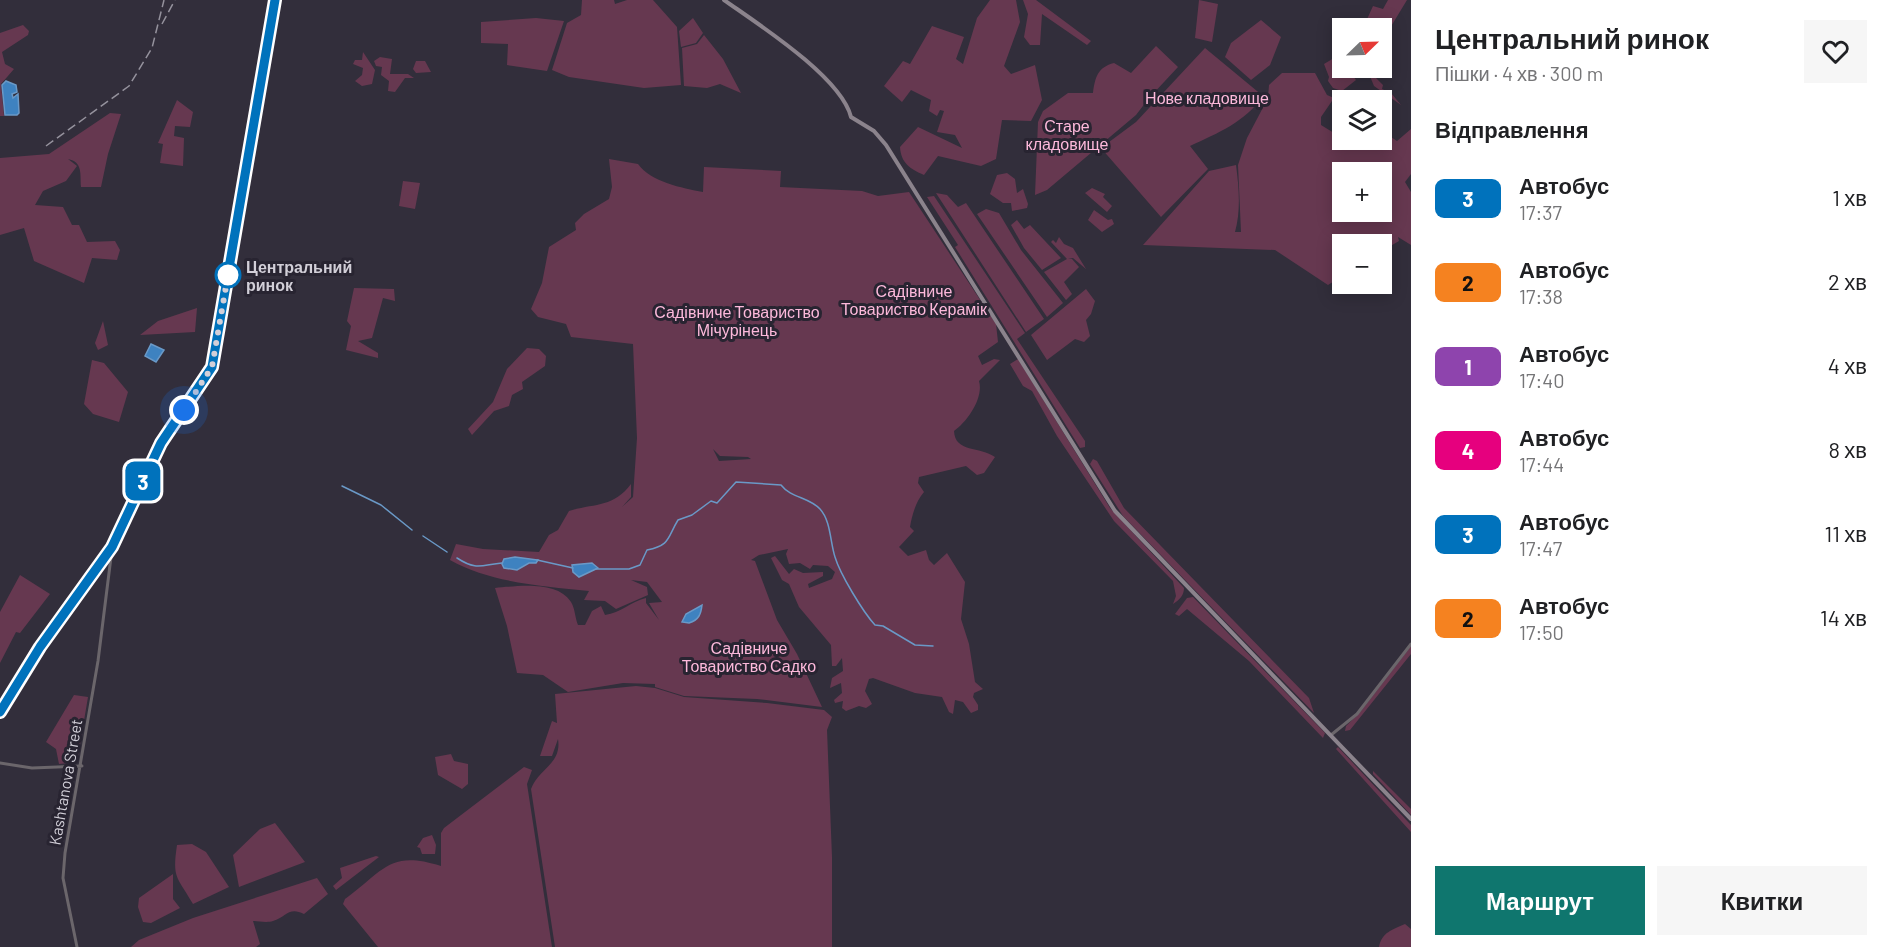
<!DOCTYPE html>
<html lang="uk">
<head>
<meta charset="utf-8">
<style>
	:root { --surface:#fff; --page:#f6f6f6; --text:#202124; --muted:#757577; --accent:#0f766e }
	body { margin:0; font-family:Barlow,sans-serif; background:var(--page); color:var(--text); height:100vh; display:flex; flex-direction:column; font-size:22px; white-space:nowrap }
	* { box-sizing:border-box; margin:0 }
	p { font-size:20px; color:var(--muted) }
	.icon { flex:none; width:33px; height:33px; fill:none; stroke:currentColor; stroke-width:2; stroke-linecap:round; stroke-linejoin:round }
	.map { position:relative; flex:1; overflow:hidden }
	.side { display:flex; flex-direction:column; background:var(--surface); width:480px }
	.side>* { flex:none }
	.badge { padding:0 12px; border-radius:9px; font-size:21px; line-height:39px }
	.needle { width:39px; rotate:67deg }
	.buttons { position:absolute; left:1332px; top:18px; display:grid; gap:12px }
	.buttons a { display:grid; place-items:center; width:60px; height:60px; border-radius:0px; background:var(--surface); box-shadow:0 3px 15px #0003; font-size:30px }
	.you { position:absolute; width:30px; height:30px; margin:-15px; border:4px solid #fff; border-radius:50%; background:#1a73e8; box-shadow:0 0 0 9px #1a73e833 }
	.map>.badge { position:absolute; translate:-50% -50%; box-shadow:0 0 0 3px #fff }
	h2 { padding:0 24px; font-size:22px; line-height:54px }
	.round { display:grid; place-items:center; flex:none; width:63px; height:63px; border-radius:0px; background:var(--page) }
	.headline { display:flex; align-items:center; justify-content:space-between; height:102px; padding:0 24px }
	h1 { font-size:28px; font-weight:700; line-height:45px }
	.cta { display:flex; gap:12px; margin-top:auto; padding:12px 24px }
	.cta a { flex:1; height:69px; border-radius:0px; background:var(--accent); color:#fff; font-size:24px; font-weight:700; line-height:69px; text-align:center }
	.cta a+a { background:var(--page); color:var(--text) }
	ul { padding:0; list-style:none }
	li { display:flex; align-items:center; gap:18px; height:84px; padding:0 24px }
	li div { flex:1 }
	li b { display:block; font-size:22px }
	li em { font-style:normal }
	li .badge { min-width:66px; font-weight:700; text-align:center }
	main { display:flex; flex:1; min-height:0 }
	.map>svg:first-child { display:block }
	.green { fill:#663850; fill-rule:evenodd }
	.water { fill:#3e82c0; stroke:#6a99c7; stroke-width:1.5 }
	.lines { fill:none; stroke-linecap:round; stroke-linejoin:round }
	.stream { stroke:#6a99c7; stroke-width:1.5 }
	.tertiary { stroke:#6b666b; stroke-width:3 }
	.secondary { stroke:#8b838c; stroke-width:4 }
	.primary { stroke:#a49aa5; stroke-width:4.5 }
	.rail { stroke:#95929d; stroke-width:1.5; stroke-dasharray:9 4.5; stroke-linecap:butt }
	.line-casing { stroke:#fff; stroke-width:14 }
	.line { stroke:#0072bc; stroke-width:9 }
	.walk { stroke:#d2cfd8; stroke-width:6; stroke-dasharray:0 10.8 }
	.stop-dot { fill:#fff; stroke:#0072bc; stroke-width:3 }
	.labels { text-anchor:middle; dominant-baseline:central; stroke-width:6; stroke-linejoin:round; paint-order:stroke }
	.park-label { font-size:16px; fill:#fdb9db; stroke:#282431 }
	.stop-label { font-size:16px; font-weight:bold; fill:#d2cfd8; stroke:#282431; text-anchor:start }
	.street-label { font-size:16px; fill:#d2cfd8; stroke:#282431 }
</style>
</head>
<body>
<main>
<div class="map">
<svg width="1411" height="947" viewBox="0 0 1411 947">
	<rect width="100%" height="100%" fill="#322e3b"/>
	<!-- green -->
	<path class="green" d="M582,0H614L615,4L627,0H653L677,27L681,85L644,88L569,77L552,70L567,23L581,15Z
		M990,0H1016L1020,22L1004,66L1011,74L1035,65L1042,100L1031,121L1002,120L996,159L981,166L938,156L924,175C910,169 901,163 900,147L918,127L962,148L955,135L937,132L944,111L940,110L937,116L929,111L931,100L911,90L902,102L884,86L903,61L910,64L932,26L964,37L956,59L963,64L977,18Z
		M1023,0H1036L1091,41L1087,45L1042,14L1040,45H1030L1024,37L1028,14Z
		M1199,0L1218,4L1212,42L1195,38Z
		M1388,0H1407L1387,33L1382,34V28H1363L1373,6L1383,9Z
		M536,18L564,21L547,71L507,65L508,44L481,43V22Z
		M693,18L703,33L696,43L681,47L679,31Z
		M1261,20L1281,37L1270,65L1251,80L1225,57L1231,43Z
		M23,25L29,31L28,35L2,52L5,64L14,69L1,84L4,116H0V33Z
		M704,35L723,59L741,93L720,84L707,88L684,86L682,48L697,44Z
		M1156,46L1178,67L1151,96L1143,89L1149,98L1136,115L1047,190L1035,195L1038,122L1043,111L1068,93H1093C1095,77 1098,67 1114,63L1131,73Z
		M1205,48L1263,96C1245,122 1218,133 1190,146L1208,169L1161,217L1101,148L1136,122Z
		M363,52L375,70L372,84L362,86L355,81L362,75L363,68L353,64L355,60H362Z
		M1339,55L1342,68H1347L1356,80L1342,91L1333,88L1328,81L1329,77L1324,64Z
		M380,57L392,59L390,74H408L414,78H405L395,92L388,91L389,81L381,75L382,67L376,66L374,61Z
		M416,61H425L431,72L416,73L413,69Z
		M1381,71L1376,78L1383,85L1382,89L1391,93L1401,105L1374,86L1369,74Z
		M1282,73H1315L1327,95L1334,98L1321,117V125L1334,133L1341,119L1334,113L1343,98L1360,100H1342V140H1382V131L1397,141L1411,129V174L1405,182L1411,192V245L1398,237L1399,241L1382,251V244H1342V276L1328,285L1275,250L1143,245L1209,171L1236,165C1239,188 1241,210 1235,232H1241L1238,165L1247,138L1268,98L1269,85ZM1382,172V212H1342V172Z
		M177,100L193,112L190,127L175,126L174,136L184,138L183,166L160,163L163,144L158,143Z
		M110,113L121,114L108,154L101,187H81C80,174 83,162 68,159L77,166L66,181L43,191L35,205L63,207L72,225H79L87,242L115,241L120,250L117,260L92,258L84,283L34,261L24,228L0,235V158L49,154Z
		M609,159L638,164C651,182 682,188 703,192L704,167L781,171L780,187L862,191L878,196L909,192L996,324L998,342L978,356L982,365L994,359L1000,360L979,381C984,398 967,422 954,431C955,453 980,446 995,457L984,473L977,475L966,466L919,477L918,483L924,492C916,501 912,515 910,527L914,531L899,547L908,556L926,550L929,560L934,565L947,553L965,582L961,619L969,644L975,682L983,689L974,693L973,697L978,705V710L971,713L963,702L955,700L953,714L949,712L942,697L915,693L873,678L869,679L865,691L872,704L866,708L859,706L846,711L842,708L843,701L835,703L834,700L842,693L841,683L830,688L832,678L843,671L842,658L836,666H832L831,645L799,607L789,584L782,580L771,558L775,556L789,574L794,569L803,573L823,572V576L808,584L809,588L832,579L835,572L828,566L813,565L810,569L800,563L789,564L786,554L788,549L759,555L751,560L755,561L777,620L797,654L822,707L757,699L684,696L655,687V684L623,683L568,692L543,675L517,673L507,626L495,588C517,586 557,580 571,602C575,608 575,618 578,625H585L592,611L601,606L605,615C621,613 630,602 646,598V603L659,620L649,603L662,602L647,582L631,580L647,587L648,595L616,609L605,601L584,600L589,591C542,586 491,583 450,560L456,544L483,549L539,552L549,535L558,530L569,511C595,503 613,508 631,484V497L622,507L633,497L637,438L633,344L571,337L566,324L538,317L531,309L542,283L549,247L576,230L575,223L584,214L609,199L612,187ZM713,449L720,456L748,457L751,459L719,461Z
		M1007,173L1015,179L1017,193L1023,189L1028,204L1027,208L1012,211L1011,203H1003L990,194L997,175Z
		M403,181L420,183L415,209L399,206Z
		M1092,188L1105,194L1103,197L1112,206L1107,212L1085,193Z
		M936,193L947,195L958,207L966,203L1044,319L1026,332Z
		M934,196L1025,333L1017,339L1085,441V447L1080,448L955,247L958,245L927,197Z
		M986,209L999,213L1021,250L1063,303L1047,317L977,214Z
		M1094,210L1108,220L1112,219L1114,224L1102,232L1088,220Z
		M1017,220L1024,229L1030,225L1061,258L1042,270L1024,248L1011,225Z
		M1059,237L1064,244L1073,248L1086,269L1073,258L1068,259H1072L1079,267L1064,282L1072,294L1066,300L1044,272L1067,259L1051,242L1053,240L1056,243Z
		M354,288L394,289L395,301L383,298L372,338L358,341L378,353V358L346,350L351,326L347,321Z
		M1086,289L1095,301L1091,314L1086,320L1090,336L1084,342L1075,339L1047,360L1031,335Z
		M197,308L195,332L140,335L158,321Z
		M103,321L108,345L98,350L95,343Z
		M527,348L539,349L546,356L545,366L522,382L523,389L512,395L509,406L494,411L472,435L468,429L493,402L507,369Z
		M1018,359L1110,508L1184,588C1184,596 1179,600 1173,604L1176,596L1173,581L1114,521L1057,436L1032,391L1023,386L1010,364Z
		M92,360L104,363L128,392L119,422L93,414L84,404Z
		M1093,459L1097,461L1124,508L1309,698L1314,713L1123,516L1090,464Z
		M20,575L50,594L20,633L16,632L0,663V612Z
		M1193,597L1325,733L1323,738L1249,661L1187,609L1179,616L1175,614L1187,598Z
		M1411,646V654L1350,730L1345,731L1346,726L1361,711Z
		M636,686L655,688L684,697L767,703L824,710L832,717L827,730L832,857V947H555L531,789C539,768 562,764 558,739L552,756H540L552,721L557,723L555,694Z
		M74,695L88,697L77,762L59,764L56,749L46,742Z
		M1338,747L1411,825V832L1336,749Z
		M451,754L454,761L468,764V784L462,789L438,775L435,757Z
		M524,767L532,770L527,784L552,947H378L343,904L345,899C385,870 389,850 441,866V833L444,828Z
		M1373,771L1411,809V815L1373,774Z
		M275,823L305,862L239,887L233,855L260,829Z
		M432,835L436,845L435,854H422L420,848L417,847L423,838Z
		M192,844L206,852L229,887L193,904C177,876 172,879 177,845Z
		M376,856L379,857L336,890L333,886L342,878L340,868Z
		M173,874V899L180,908L151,923L143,922L138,907L139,898Z
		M317,878L328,894L304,914C289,906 286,917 273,921C267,923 258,921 253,921L260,944L256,947H131L139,940L193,918Z
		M1405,924L1411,929V947H1379C1382,932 1392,930 1405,924Z"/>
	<!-- water -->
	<path class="water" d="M6,81L16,85L17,92L12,94L13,98L18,94L19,113L17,115H5L2,85Z
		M151,344L164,350L156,362L145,356Z
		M515,557L538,560L536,563H529L517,570L504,568L502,564L504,559Z
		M592,563L598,568L579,577L573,572L572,565Z
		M702,605C701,614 699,620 689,623L682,622L686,614Z"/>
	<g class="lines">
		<!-- stream -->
		<path class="stream" d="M342,486L381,505L412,530
			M423,536L447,552
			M457,558C477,571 481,565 502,563
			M537,560L573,568
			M596,569H629L640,565L647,550C671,545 667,538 678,520L692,515L711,501L717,503L736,482L781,485C791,498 809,497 820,509C831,521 830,542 835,557C840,574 863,612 875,625L883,626L915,645L933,646"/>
		<!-- tertiary -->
		<path class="tertiary" d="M1331,735L1357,714L1411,644
			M0,763L32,768L82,766
			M77,947L63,878L65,853L98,661L112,549"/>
		<!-- secondary -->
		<path class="secondary" d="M724,0C758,24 841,77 851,117L874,131L886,145L1115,511L1411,819"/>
		<!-- primary -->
		<path class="primary" d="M0,712L40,647L112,547L161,443L212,367L275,0"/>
		<!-- rail -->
		<path class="rail" d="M162,24L175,0
			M46,146L129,86L152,48L164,0"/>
	</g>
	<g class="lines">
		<defs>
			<path id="line" d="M0,712L40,647L112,547L161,443L212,367L275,0"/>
		</defs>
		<!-- line casing -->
		<use href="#line" class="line-casing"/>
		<!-- line -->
		<use href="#line" class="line"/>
		<!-- walk -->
		<path class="walk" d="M184,410L212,367L228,275"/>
	</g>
	<!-- markers -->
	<circle class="stop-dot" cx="228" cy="275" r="12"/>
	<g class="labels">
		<!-- park labels -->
		<g class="park-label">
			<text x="1207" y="97">Нове кладовище</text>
			<text x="1067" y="125">Старе<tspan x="1067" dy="18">кладовище</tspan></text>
			<text x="914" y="290">Садівниче<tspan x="914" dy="18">Товариство Керамік</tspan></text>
			<text x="737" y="311">Садівниче Товариство<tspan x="737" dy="18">Мічурінець</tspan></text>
			<text x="749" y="647">Садівниче<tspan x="749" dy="18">Товариство Садко</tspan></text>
		</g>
		<!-- stop labels -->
		<g class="stop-label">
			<text x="246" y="266">Центральний<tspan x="246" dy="18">ринок</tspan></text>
		</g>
		<!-- street labels -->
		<g class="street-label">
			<text transform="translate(65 782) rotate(-80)">Kashtanova Street</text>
		</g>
	</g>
</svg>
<div class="buttons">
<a><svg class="needle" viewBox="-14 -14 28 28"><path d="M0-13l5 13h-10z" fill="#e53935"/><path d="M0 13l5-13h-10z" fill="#757577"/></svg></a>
<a><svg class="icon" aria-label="layers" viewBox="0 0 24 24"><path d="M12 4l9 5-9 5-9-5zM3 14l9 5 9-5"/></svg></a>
<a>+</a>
<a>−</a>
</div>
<div class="you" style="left:184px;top:410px"></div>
<b class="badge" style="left:143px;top:481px;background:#0072bc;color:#fff">3</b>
</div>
<section class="side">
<div class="headline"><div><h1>Центральний ринок</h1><p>Пішки · 4 хв · 300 m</p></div><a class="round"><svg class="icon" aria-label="heart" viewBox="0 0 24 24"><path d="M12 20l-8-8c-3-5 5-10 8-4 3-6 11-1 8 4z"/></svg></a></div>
<h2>Відправлення</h2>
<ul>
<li><span class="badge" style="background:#0072bc;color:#fff">3</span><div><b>Автобус</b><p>17:37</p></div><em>1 хв</em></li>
<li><span class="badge" style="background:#f58220;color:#111">2</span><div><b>Автобус</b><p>17:38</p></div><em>2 хв</em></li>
<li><span class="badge" style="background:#8e44ad;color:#fff">1</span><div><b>Автобус</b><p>17:40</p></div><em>4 хв</em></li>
<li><span class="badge" style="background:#e6007e;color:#fff">4</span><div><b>Автобус</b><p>17:44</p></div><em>8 хв</em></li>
<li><span class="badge" style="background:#0072bc;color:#fff">3</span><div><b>Автобус</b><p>17:47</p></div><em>11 хв</em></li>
<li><span class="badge" style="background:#f58220;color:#111">2</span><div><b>Автобус</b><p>17:50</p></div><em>14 хв</em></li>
</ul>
<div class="cta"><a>Маршрут</a><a>Квитки</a></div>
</section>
</main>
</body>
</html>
